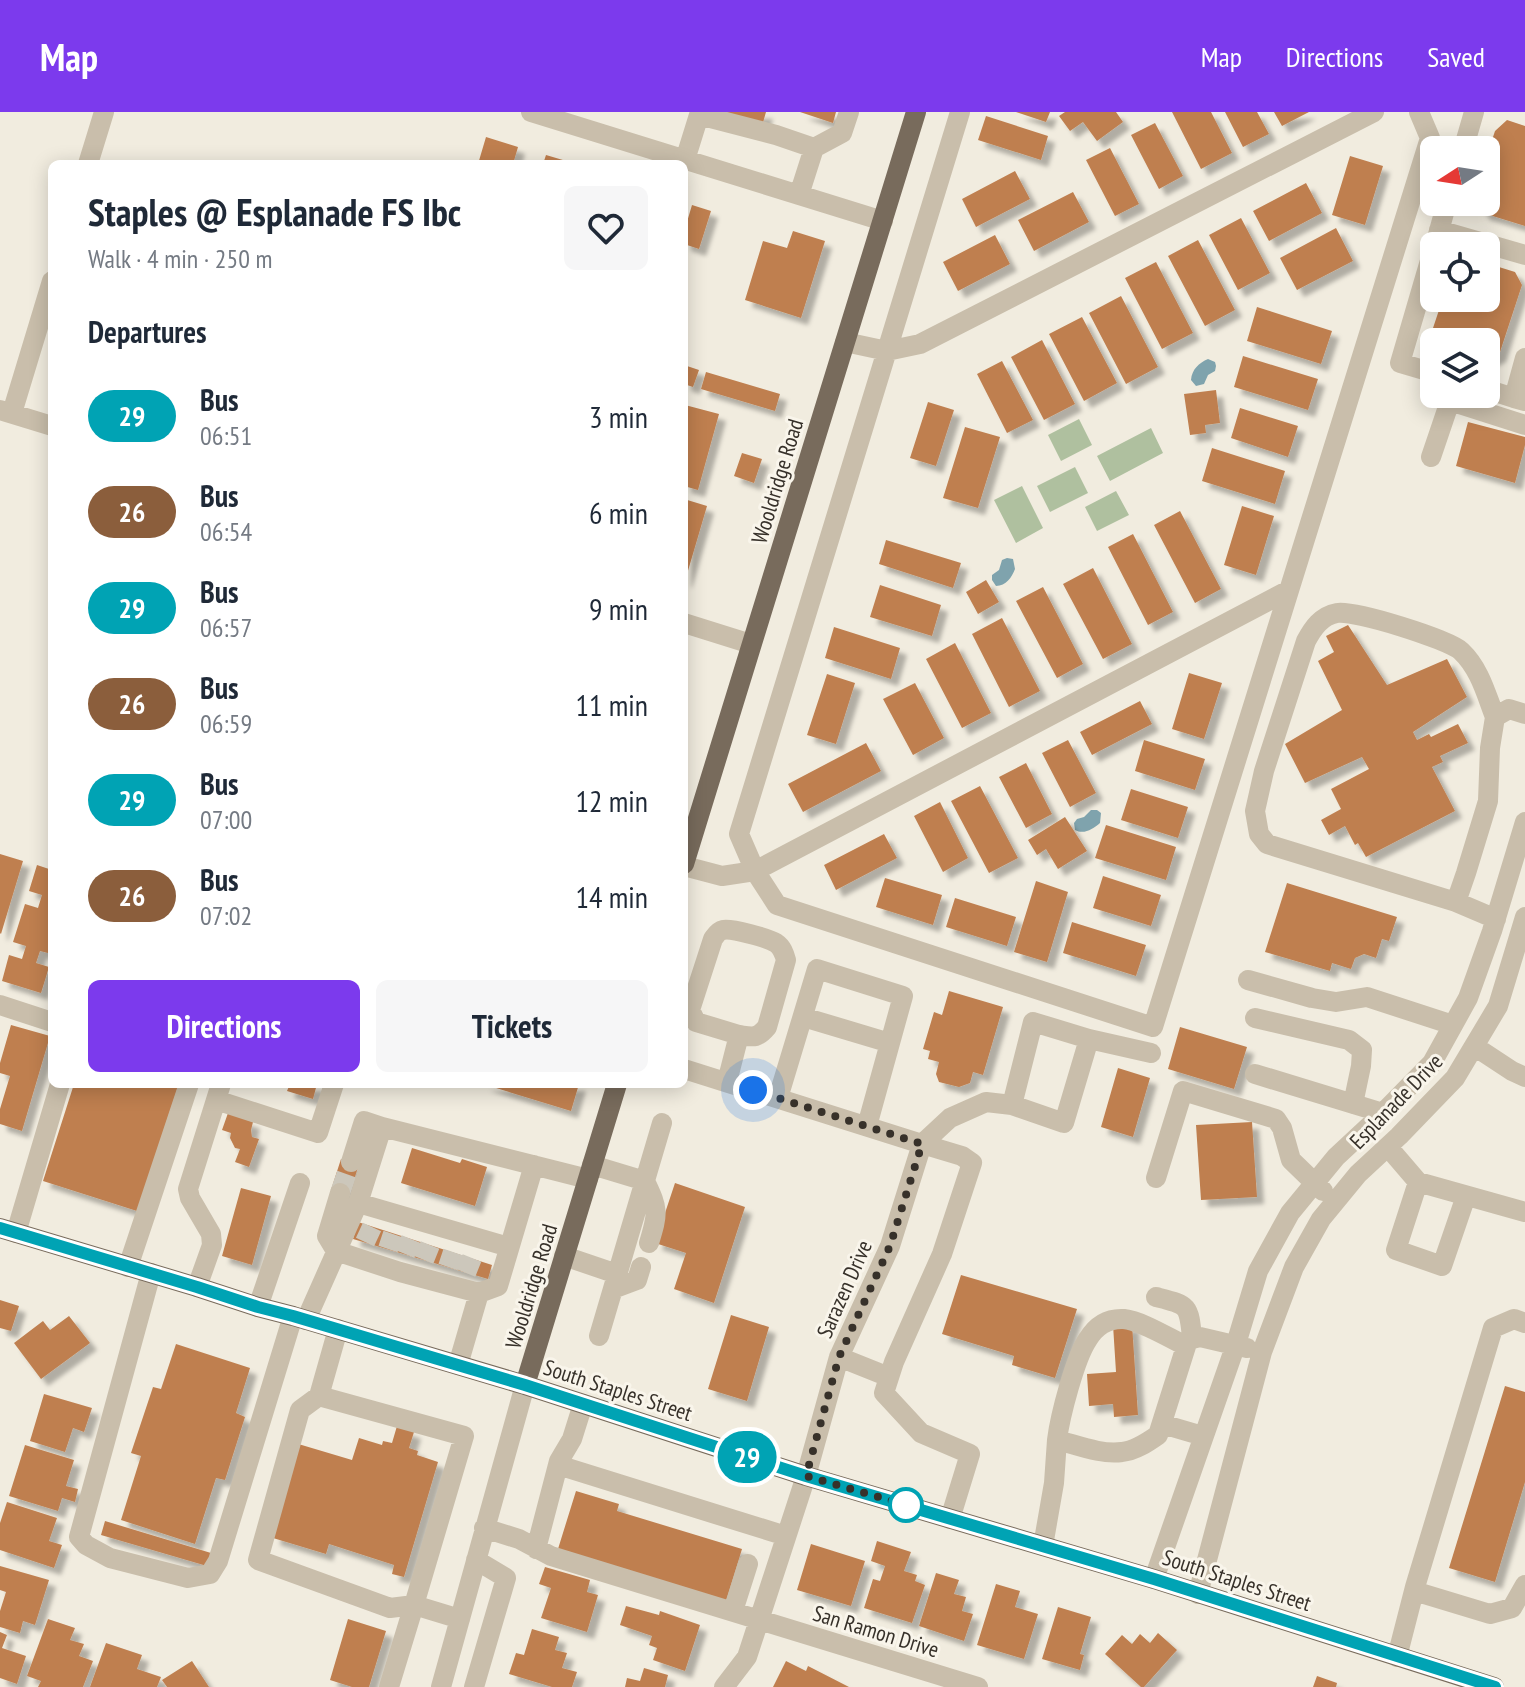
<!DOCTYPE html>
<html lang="en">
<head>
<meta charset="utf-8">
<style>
	:root { --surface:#fff; --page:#f6f6f7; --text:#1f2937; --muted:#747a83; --accent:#7c3aed }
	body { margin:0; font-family:"PT Sans Narrow",sans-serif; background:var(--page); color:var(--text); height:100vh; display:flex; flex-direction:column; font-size:30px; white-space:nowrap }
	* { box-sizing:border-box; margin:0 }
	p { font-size:26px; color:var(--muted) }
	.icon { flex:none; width:44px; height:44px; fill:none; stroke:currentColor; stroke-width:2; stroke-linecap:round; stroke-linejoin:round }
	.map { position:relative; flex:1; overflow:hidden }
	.side { position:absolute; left:48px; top:48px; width:640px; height:928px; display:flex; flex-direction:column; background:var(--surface); border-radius:12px; box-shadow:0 4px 20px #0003 }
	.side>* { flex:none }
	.badge { padding:0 16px; border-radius:26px; font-size:28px; line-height:52px }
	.needle { width:52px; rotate:258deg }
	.controls { position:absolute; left:1420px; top:24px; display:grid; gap:16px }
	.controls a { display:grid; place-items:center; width:80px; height:80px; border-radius:12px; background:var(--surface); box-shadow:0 4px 20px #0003; font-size:40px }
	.you { position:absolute; width:40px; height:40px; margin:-20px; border:6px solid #fff; border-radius:50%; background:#1a73e8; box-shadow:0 0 0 12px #1a73e833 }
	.map>.badge { position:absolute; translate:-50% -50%; box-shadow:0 0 0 4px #fff }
	h2 { padding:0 40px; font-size:30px; line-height:72px }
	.round { display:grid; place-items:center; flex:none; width:84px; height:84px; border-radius:12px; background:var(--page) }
	.headline { display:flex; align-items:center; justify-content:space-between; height:136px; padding:0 40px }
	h1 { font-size:38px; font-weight:700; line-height:60px }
	.action { display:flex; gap:16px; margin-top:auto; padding:16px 40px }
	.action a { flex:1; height:92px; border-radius:12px; background:var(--accent); color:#fff; font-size:32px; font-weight:700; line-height:92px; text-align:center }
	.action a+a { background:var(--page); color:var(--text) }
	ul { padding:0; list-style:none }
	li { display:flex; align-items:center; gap:24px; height:96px; padding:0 40px }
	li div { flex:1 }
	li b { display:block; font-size:30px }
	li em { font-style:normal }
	li .badge { min-width:88px; font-weight:700; text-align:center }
	header { display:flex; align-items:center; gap:48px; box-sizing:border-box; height:112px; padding:0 40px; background:var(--accent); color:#fff }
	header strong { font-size:38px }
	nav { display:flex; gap:44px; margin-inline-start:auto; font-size:28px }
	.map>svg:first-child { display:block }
	.green { fill:#afc09f }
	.water { fill:#7fa3ad }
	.building { fill:#bf7f4f; filter:url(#shadow) }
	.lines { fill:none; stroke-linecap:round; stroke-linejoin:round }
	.minor-tunnel { stroke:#ccc7bb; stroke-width:20; stroke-dasharray:20 10; stroke-linecap:butt }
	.minor { stroke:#c9beab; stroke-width:20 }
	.major { stroke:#786b5c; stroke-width:20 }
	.line-casing { stroke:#fff; stroke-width:18 }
	.line { stroke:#00a3b4; stroke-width:12 }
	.walk { stroke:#37312a; stroke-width:8; stroke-dasharray:0 14.4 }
	.stop-dot { fill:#fff; stroke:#00a3b4; stroke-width:4 }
	.labels { text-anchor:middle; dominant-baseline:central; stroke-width:6; stroke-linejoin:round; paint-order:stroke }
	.street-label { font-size:22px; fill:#37312a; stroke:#f9f5eb }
</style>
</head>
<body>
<header>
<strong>Map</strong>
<nav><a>Map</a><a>Directions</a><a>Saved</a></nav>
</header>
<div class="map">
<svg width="1525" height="1575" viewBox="0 0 1525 1575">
	<defs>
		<filter id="shadow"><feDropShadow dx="7" dy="7" stdDeviation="2" flood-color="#0004"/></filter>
	</defs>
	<rect width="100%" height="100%" fill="#f1ecdf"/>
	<!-- green -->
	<path class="green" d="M1079,307L1092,333L1061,349L1048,323Z
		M1151,316L1163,341L1110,369L1097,344Z
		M1075,355L1088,381L1050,400L1037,374Z
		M1022,374L1043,416L1016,431L994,388Z
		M1116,379L1129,403L1097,419L1085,395Z"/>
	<!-- water -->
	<path class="water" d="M1208,247L1215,250L1216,254L1215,259L1208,263L1204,272L1196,274L1191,268C1192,257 1199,251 1208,247Z
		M1007,446L1013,447L1015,457C1012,465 1006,474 996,474L992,468V463L999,458L1002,448Z
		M1091,698H1097L1101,701L1100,711C1093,717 1084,723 1075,718L1074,711L1077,707L1084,705Z"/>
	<!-- building -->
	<path class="building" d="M717,0H766L762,14Z
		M800,0H836L833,11Z
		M1016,0H1050L1046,10Z
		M1065,0H1116L1123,10L1097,29L1083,10L1070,19L1059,4Z
		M1172,0H1211L1232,41L1201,57Z
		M1225,0H1257L1269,22L1243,35Z
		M1274,0H1309L1282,14Z
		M986,4L1048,24L1041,48L978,28Z
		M1507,8L1525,14V114L1483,101L1477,90H1486V46L1495,19Z
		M1155,11L1183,64L1159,77L1131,23Z
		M486,25L518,35L513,52H478Z
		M1110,36L1139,92L1115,104L1086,48Z
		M546,43L573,51V52H543Z
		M1350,44L1383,54L1365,113L1332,103Z
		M1015,59L1030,87L976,115L962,87Z
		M1306,71L1322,101L1269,129L1253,99Z
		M1073,80L1089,110L1034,139L1018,108Z
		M692,93L711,99L699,137L684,132V120Z
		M1241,106L1270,161L1238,178L1209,123Z
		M1336,116L1353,149L1297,178L1280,146Z
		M793,119L825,129L801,206L745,188L763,129L787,136Z
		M995,123L1010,152L958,179L943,150Z
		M1198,128L1235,198L1205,214L1168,144Z
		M1156,150L1193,221L1162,237L1125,166Z
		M1486,151L1515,160L1522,173L1499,243L1486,250V230H1438L1432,219L1443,186H1486Z
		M1121,184L1158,255L1126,272L1089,201Z
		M1257,195L1332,219L1321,252L1247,229Z
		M1082,205L1117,271L1084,289L1049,222Z
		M1042,228L1075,292L1044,308L1011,245Z
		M1243,244L1318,267L1308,298L1234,275Z
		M1002,249L1033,308L1007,321L977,262Z
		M684,253L699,258L693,275L684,272Z
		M706,260L780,282L775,299L701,277Z
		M1216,278L1220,311L1205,313L1206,321L1190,323L1184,282Z
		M928,290L954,298L936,354L910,346Z
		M685,293L719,302L698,378L684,374Z
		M1240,296L1298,314L1288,345L1231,326Z
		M1468,310L1525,325V333L1515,371L1456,354Z
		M965,315L1000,325L978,396L943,386Z
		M1212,336L1285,359L1275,392L1202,369Z
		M742,341L762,347L754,371L734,364Z
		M684,387L707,394L685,469H684Z
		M1242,394L1274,404L1256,463L1224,453Z
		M1180,399L1221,477L1195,491L1154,413Z
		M1133,422L1173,500L1148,513L1108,435Z
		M886,428L961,451L953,476L879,452Z
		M1093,456L1132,532L1103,547L1063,472Z
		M986,468L999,490L978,502L966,480Z
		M880,473L941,493L932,524L870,505Z
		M1043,475L1083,552L1057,566L1016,489Z
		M1002,506L1040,579L1009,595L972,522Z
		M1348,513L1387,573L1447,547L1467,585L1413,620L1417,628L1429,622L1431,625L1458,612L1468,631L1440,644L1443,650L1432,655L1455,699L1366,745L1358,731L1355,733L1345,714L1329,723L1321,708L1341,697L1331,677L1369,657L1362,645L1305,671L1285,632L1342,598L1318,549L1334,540L1326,524Z
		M834,515L900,536L891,567L825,546Z
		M955,531L991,601L962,616L926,547Z
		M1189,561L1222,571L1204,627L1172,617Z
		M827,562L855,571L836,632L807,623Z
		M915,571L944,626L913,643L883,587Z
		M1140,589L1152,612L1092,643L1080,620Z
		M1068,628L1096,681L1070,695L1042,641Z
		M1144,628L1205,647L1195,678L1135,659Z
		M866,631L881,659L803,700L788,672Z
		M1026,651L1052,702L1026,716L999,665Z
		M980,674L1018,746L989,761L951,689Z
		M1131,677L1188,695L1178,726L1121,708Z
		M940,690L968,746L943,760L914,704Z
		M1065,705L1087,739L1058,757L1046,737L1037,743L1028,728Z
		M1106,713L1176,735L1166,768L1095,746Z
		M884,722L897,746L836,778L824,753Z
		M0,742L23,749L1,822L0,821Z
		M37,753L52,758V842L40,839L36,851L49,855L41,881L2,869L9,843L22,847L26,834L13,830L25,792L38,796L42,783L29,779Z
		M1103,764L1161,783L1151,814L1093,796Z
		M885,766L942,783L933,813L876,795Z
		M1036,769L1068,780L1047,850L1014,840Z
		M1287,771L1397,805L1389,829L1382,827L1376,846L1364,842L1355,846L1351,857L1332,851L1330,859L1265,840Z
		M955,786L1016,805L1007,834L946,815Z
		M1072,810L1146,833L1136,864L1063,841Z
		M949,879L1003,895L983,963L973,960L970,971L959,975L939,970L936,962L939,950L928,947L930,939L923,937L934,900L942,903Z
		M11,913L50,924L22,1019L0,1012V997L10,964L0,961V951Z
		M1180,915L1247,935L1234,977L1168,957Z
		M1118,956L1150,966L1133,1025L1101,1015Z
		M74,972H179L137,1099L43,1069Z
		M290,972H317L313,987L287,979Z
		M483,972H579L571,999Z
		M228,1001L253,1010L251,1018L252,1025L259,1027L249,1055L235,1050L240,1037L235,1036L230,1026L231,1021L222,1018Z
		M1252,1010L1257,1085L1201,1088L1196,1013Z
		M412,1036L460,1051L462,1047L487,1055L475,1094L401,1071Z
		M341,1047L359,1052L349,1084L331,1078Z
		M675,1071L745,1095L714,1191L674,1177L686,1141L655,1131Z
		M241,1076L271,1084L252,1153L222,1144Z
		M358,1110L492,1153L488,1167L353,1127Z
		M961,1163L1077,1197L1055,1266L1012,1253L1014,1244L942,1222Z
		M0,1188L19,1194L11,1219L0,1216Z
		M731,1203L769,1215L747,1289L708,1277Z
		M69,1204L90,1231L41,1267L14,1231L43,1209L50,1218Z
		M1132,1212L1138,1303L1114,1305L1113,1292L1089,1294L1087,1262L1116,1260L1113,1213Z
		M176,1232L250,1256L236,1301L245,1305L225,1368L216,1366L195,1432L121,1408L141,1344L131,1341L153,1275L161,1277Z
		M1505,1274L1525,1280V1370L1495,1470L1449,1456Z
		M44,1282L92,1296L84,1320L73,1316L65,1340L30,1329Z
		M397,1314L414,1320L409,1336L418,1339L417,1343L438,1350L404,1465L392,1462L394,1453L329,1432L326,1442L273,1426L295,1331L352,1348L359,1326L382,1333L383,1329L392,1331Z
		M25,1333L74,1348L66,1374L78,1377L75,1390L62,1386L58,1399L9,1384Z
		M576,1379L619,1392L617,1399L742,1437L726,1489L558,1437Z
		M7,1390L57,1406L49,1429L62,1433L54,1456L0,1438V1411Z
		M105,1409L211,1441L207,1454L101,1423Z
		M877,1429L911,1440L904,1459L917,1463L915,1469L925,1473L912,1511L864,1496L873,1467L880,1469L885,1454L871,1449Z
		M811,1432L865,1449L851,1494L797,1478Z
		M0,1454L49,1468L35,1513L23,1509L20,1521L0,1515V1499L6,1480L0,1478Z
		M545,1455L590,1468L587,1480L598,1483L587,1520L541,1506L551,1476L539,1472Z
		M936,1461L959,1468L954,1482L966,1485L962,1499L973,1502L964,1529L919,1514Z
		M996,1472L1020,1479L1015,1495L1038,1502L1024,1547L977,1533Z
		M626,1494L659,1503L660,1499L700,1513L685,1559L653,1548L657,1536L649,1533L652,1524L620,1513Z
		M1058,1495L1091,1505L1080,1542L1084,1543L1080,1558L1042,1547Z
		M48,1507L75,1516L70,1528L84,1532L79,1544L93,1549L83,1575H38L41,1569L27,1564Z
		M348,1507L386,1519L369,1575H352L330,1568Z
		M532,1517L559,1525L555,1538L567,1541L562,1556L577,1560L572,1575H552L509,1562L516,1541L524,1543Z
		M0,1520L7,1523L2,1536L26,1544L17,1572L0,1566Z
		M1158,1521L1177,1538L1144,1575H1141L1105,1542L1122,1523L1132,1532L1140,1522L1150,1531Z
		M106,1531L142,1543L137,1557L161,1565L157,1575H90Z
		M192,1549L209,1575H167L162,1568Z
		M786,1549L806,1559L808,1554L849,1575H773Z
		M644,1556L668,1563L665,1575H625L627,1566L640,1569Z
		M1317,1564L1337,1571L1336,1575H1313Z"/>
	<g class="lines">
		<!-- minor-tunnel -->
		<path class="minor-tunnel" d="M340,1081L351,1050
			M365,1130L372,1115
			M388,1137L393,1122
			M405,1142L411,1127
			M424,1148L430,1133
			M448,1155L453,1140
			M466,1161L472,1146"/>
		<!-- minor -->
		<path class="minor" d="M531,0L883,109
			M960,0L739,722L755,759L777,793L1153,915L1430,26L1419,0
			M1463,38L1474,0
			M685,48L699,3L776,23L814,36
			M88,52L104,0
			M799,83L814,36L842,21L849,0
			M1439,118L1525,143
			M1436,130L1447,90
			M1434,135L1400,251L1434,261
			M845,230L887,239L920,232L1374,0
			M1525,246L1514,286L1525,289
			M1486,277L1514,286
			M0,298L52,314
			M12,301L52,169
			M1431,345L1450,289L1525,313
			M684,511L751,532
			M684,754L722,764L755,759L1289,478
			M1456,790L1267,732L1259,722L1255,699L1264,659L1306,529C1313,516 1321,504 1337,501C1355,498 1447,527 1461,539C1480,557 1486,582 1495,605
			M1496,807L1456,790L1466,761L1488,689L1490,636L1495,605L1509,597L1525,602
			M1248,868L1312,886L1336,890L1367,885L1453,913
			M0,893L52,910
			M803,905L890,931
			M1255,906L1349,928L1362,938L1361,954L1353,992
			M1089,927L1151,941
			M1474,934L1512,959L1525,965
			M684,957L922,1032L890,1134L839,1245L806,1364L747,1545L724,1575
			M1255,962L1383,1001
			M727,970L739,923C753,925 757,927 767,915L786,848C784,841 782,835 776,831C768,826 731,816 723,818C718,819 716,823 713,827L690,898L696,910L739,923
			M778,986L817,857L903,884L867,1014
			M216,988L318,1021L334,972
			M922,1032L962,1044L972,1051L942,1142L894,1250L884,1281L921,1321L970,1342L950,1407
			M922,1032L950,1006L986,990L1012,993L1033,910L1089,927L1064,1011L1012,993
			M1388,1035L1418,1070L1525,1100
			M351,1050L364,1009L382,1015
			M592,1053L645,1069C659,1098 658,1101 649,1131
			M1156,1066L1183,979L1276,1007L1282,1016L1291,1048L1323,1079
			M1418,1070L1396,1138L1442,1154L1466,1084
			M340,1081L327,1124L336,1139L400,1160L479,1181
			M358,1091L509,1135
			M16,1121L60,972
			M564,1144L617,1162
			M128,1155L189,972
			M151,1161L79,1425L86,1433L110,1446L188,1466L210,1462L218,1449L293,1204
			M197,1175L212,1133L211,1122L190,1086L188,1077L221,972
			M613,1177L637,1168L641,1155
			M1156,1185C1188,1193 1189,1192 1192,1226
			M258,1195L300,1071
			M306,1208L358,1091L382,1015L588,1067
			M338,1217L319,1284L464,1324L414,1493L460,1507
			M599,1224L662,1011
			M839,1245L889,1265
			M458,1253L479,1181L498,1174L534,1053
			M319,1284L300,1298L258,1448L390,1496L414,1493L389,1575
			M1162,1312L1203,1324
			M1057,1328C1060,1304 1075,1246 1088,1227C1096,1214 1108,1206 1124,1207C1142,1209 1169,1226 1186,1234
			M558,1353L786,1424
			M484,1416L519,1427L551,1444L978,1575
			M1043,1434L1054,1371L1057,1328C1077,1333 1101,1343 1122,1340C1135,1339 1148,1330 1158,1323L1188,1228L1200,1225L1247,1236
			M536,1437L559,1349L572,1327L583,1292
			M1154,1467L1236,1232L1258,1159L1290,1101L1336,1045L1379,1005L1432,951L1468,886L1492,819L1525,710
			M1414,1479L1490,1502L1512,1496L1525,1473
			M1198,1482L1262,1240L1294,1155L1321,1107L1358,1062L1399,1024L1455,966L1498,894L1525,805
			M733,1499L748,1452
			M1397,1545L1415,1475L1493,1216L1514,1207L1525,1211
			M441,1575L525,1273
			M474,1575L506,1466L476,1448"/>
		<!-- major -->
		<path class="major" d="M684,752L916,0
			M0,1116L197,1175L258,1195L293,1204L525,1273L806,1364L1154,1467L1494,1575
			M525,1273L617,972"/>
	</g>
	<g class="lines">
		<defs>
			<path id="line" d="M0,1116L197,1175L258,1195L293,1204L525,1273L806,1364L1154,1467L1495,1575"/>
		</defs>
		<!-- line casing -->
		<use href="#line" class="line-casing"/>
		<!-- line -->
		<use href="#line" class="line"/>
		<!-- walk -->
		<path class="walk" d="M753,978L922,1032L890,1134L839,1245L806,1364L906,1393"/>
	</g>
	<!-- markers -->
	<circle class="stop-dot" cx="906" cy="1393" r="16"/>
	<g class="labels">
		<!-- street labels -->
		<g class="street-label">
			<text transform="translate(777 369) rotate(-73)">Wooldridge Road</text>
			<text transform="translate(1396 989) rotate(-46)">Esplanade Drive</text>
			<text transform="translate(531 1174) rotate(-73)">Wooldridge Road</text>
			<text transform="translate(844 1177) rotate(-66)">Sarazen Drive</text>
			<text transform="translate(618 1278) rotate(18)">South Staples Street</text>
			<text transform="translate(1237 1468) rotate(18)">South Staples Street</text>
			<text transform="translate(876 1519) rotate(17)">San Ramon Drive</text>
		</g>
	</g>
</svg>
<div class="controls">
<a><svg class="needle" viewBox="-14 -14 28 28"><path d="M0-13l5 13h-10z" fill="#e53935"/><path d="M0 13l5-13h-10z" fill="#747a83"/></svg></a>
<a><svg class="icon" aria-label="locate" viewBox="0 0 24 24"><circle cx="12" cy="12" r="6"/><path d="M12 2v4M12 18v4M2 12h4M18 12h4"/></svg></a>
<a><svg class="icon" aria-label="layers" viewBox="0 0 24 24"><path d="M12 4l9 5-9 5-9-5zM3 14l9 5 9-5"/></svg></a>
</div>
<div class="you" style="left:753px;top:978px"></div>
<b class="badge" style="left:747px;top:1345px;background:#00a3b4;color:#fff">29</b>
<section class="side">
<div class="headline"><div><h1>Staples @ Esplanade FS Ibc</h1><p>Walk · 4 min · 250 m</p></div><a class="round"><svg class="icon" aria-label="heart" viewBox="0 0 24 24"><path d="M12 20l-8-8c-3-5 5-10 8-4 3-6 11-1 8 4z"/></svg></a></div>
<h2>Departures</h2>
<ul>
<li><span class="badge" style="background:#00a3b4;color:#fff">29</span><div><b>Bus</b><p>06:51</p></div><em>3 min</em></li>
<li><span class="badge" style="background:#8b5e3c;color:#fff">26</span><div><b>Bus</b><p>06:54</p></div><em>6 min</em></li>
<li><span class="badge" style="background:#00a3b4;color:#fff">29</span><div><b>Bus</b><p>06:57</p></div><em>9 min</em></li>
<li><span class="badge" style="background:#8b5e3c;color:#fff">26</span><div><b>Bus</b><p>06:59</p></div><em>11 min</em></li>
<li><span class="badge" style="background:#00a3b4;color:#fff">29</span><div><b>Bus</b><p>07:00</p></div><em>12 min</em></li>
<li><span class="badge" style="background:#8b5e3c;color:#fff">26</span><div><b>Bus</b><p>07:02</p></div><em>14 min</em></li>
</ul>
<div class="action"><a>Directions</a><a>Tickets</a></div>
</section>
</div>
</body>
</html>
